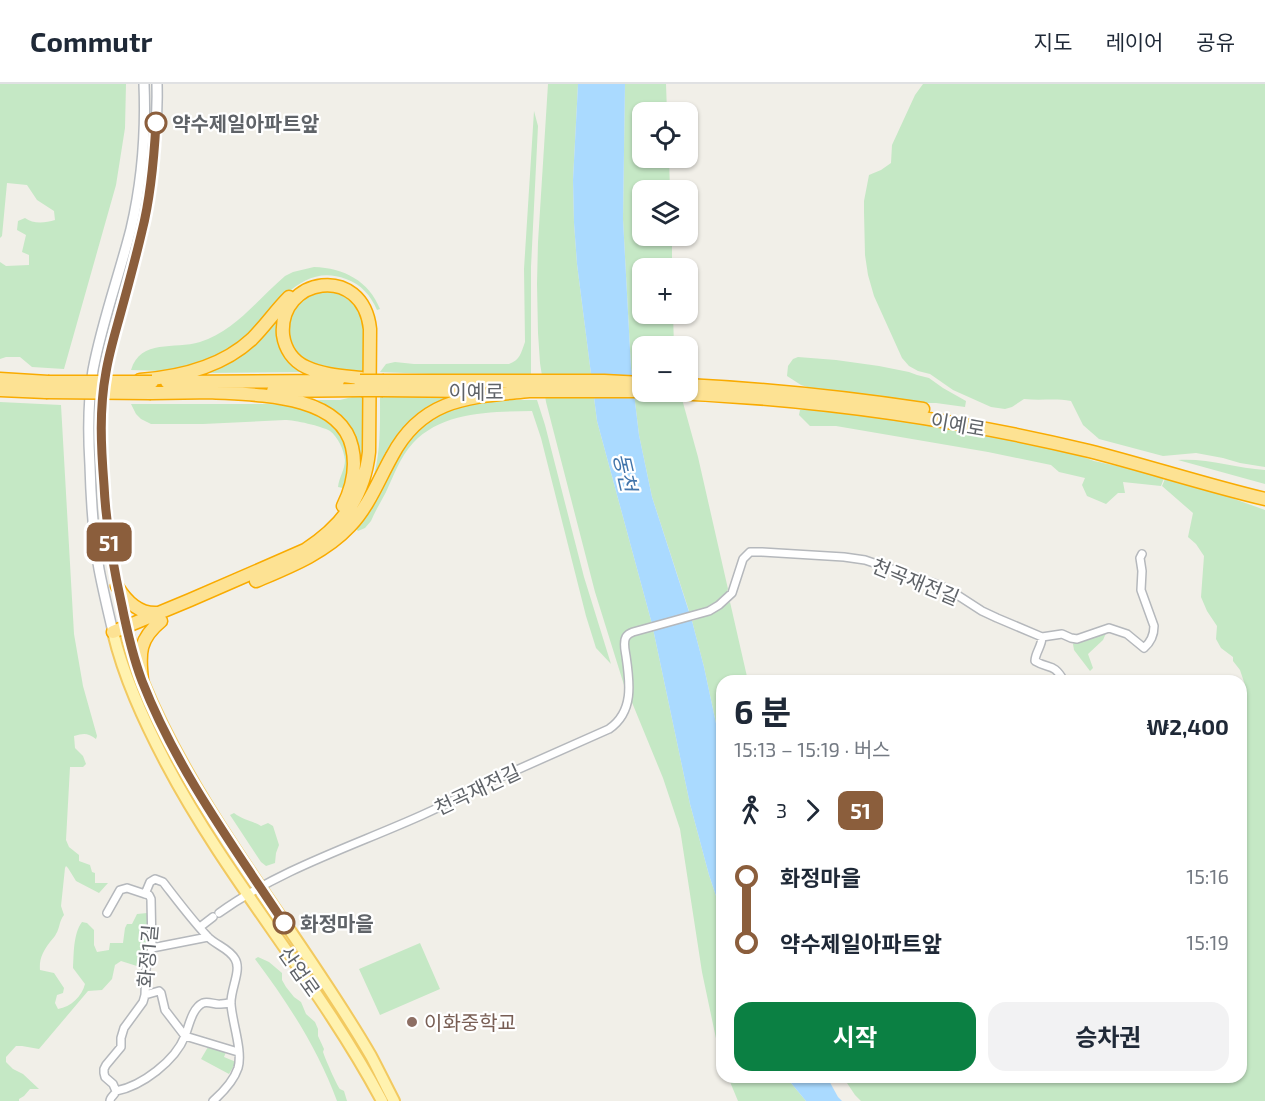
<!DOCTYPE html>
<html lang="ko">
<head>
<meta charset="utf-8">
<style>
	:root { --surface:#fff; --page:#f2f2f3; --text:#1f2937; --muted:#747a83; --line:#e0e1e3; --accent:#0b8043 }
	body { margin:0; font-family:"Exo 2","Noto Sans KR",sans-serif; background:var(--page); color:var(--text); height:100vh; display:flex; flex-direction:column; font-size:22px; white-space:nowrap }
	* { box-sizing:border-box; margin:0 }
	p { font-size:20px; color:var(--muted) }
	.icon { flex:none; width:33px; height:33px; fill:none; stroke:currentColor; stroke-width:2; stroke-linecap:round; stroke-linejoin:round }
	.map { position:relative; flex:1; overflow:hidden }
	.sheet { position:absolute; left:716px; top:591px; width:531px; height:408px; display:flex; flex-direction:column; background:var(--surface); border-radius:18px; box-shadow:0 2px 4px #0004 }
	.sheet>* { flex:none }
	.badge { padding:0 12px; border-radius:9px; font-size:21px; line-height:39px }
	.fabs { position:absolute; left:632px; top:18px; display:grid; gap:12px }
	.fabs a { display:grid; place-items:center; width:66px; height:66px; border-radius:12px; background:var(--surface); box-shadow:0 2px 4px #0004; font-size:30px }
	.map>.badge { position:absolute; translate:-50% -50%; box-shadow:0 0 0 3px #fff }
	.legs { display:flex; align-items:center; gap:9px; height:66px; padding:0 18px; font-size:20px }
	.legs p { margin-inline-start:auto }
	.summary { display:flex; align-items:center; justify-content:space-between; height:102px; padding:0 18px }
	h1 { font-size:33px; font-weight:700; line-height:45px }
	.button { display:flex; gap:12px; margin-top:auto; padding:12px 18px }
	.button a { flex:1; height:69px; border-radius:18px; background:var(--accent); color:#fff; font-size:24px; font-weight:700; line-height:69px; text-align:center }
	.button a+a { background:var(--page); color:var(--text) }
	ul { padding:0 18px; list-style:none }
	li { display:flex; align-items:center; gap:21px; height:66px; font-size:22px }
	li i { display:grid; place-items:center; width:9px; height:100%; margin:0 8px; background:currentColor }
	li i::after { content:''; width:15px; height:15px; margin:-8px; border:4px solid; border-radius:50%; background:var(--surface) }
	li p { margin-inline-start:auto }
	li:first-child i { background:linear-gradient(#0000 50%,currentColor 0) }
	li:last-child i { background:linear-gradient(currentColor 50%,#0000 0) }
	header { display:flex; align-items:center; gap:36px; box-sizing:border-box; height:84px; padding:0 30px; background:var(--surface); border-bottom:2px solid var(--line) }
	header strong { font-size:28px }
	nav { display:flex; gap:33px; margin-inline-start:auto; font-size:21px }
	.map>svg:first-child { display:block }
	.green { fill:#c5e8c5 }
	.water { fill:#aadaff }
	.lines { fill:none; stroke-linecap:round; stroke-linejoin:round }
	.street-casing { stroke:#b5b8bc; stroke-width:10 }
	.secondary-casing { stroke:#b6babf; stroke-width:12 }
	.primary-casing { stroke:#f2c960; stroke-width:14 }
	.highway-casing { stroke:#f9ab00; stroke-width:15 }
	.street { stroke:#fff; stroke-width:7 }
	.secondary { stroke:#fff; stroke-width:9 }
	.primary { stroke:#fff2af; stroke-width:10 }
	.highway { stroke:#fde293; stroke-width:12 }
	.highway-bridge-casing { stroke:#f9ab00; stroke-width:15; stroke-linecap:butt }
	.highway-bridge { stroke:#fde293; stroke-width:12 }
	.line-1-casing { stroke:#fff; stroke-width:14 }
	.line-1 { stroke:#8b5e3c; stroke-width:9 }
	.stop-1-dot { fill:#fff; stroke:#8b5e3c; stroke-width:3 }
	.education-dot { fill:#8d6e63; stroke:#fff; stroke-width:2 }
	.labels { text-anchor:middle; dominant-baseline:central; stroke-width:4.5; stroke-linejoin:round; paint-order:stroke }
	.stop-label { font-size:20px; font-weight:bold; fill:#5f6368; stroke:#fff; text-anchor:start }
	.street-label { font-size:20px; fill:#5f6368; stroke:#fff }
	.education-label { font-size:20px; fill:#785e54; stroke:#fff; text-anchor:start }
	.water-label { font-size:21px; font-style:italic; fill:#4174aa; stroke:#fff }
</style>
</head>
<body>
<header>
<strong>Commutr</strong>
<nav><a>지도</a><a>레이어</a><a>공유</a></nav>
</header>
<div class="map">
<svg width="1265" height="1017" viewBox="0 0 1265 1017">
	<rect width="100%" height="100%" fill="#f1efe8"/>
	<!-- green -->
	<path class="green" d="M0,0H126L125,44L116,101L64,285L32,283L20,273H6L0,275V178L6,182L29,181V171L22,168L26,151L17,146L18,137L25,134C33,140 45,139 55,136L54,127L37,116L27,101L7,99L2,152L0,154Z
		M548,0H578L573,96L574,139L577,180L597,337L652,540L690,720L709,791L721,827V975L718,964L702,888L680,745L663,694L631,616L627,547L624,549L622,557L626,600L624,601L595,508L546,318L540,279L538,249L537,200L538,158Z
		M625,0H666L667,28H642V74H669L670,106H642V152H672V184H642V230H673L674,262H642V308L682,315L698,373L728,505C722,520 705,525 690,530L652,413L639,351L631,284L623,135Z
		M923,0H1265V383L1240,379L1223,374L1196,369L1163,372L1099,355L1083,341L1071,317C1055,314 1041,317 1024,315L1012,323L1005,325L991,323L953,306L930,290L918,287L909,282L902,274L874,212L868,191L865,171L864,128V117L869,91L881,86L891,79L892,61L915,11Z
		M534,27L538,42L531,183V291H457L380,288L386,280L395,278L414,280H509C520,276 521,269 525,258L524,185Z
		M314,183C344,184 369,197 380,225L377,226C371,212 361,200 346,195C300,177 274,227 246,253C239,260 229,268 220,272C215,275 209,276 203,278C194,281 185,285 177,286C161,288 146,286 131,286C141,254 174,266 200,258C235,247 257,216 285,192L293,188Z
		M316,205L346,208L366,235V288C338,288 295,287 288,253C286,245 291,233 292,225Z
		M280,229L279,243L304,288L204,289Z
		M798,273L836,276L879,282L909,288L917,291L929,294L943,304L966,317L965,323L936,319H919L814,305L801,301L787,292L788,282L793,275Z
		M356,312H366V360L359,398L356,368L318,321L317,316H340Z
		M380,312H452V314L438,320L372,398C381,370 380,341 380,312Z
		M483,316H537L545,341L584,493L611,580L596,564L586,532L541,354L532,327C492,328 443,327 413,359C400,373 394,391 386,408C381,418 375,427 371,437L365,444L358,447L356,445C388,405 395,352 443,327C455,321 470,319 483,316Z
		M0,318L61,321L74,550L83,602L97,652L96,655C88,649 84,649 74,652L75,664L83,672L86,680L83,683H70L66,756L69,763L79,771V777L90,781L92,788L95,789V799H108L99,809L76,797L68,784L66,782L65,784L61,822L64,831C59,837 60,844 56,850C55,853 52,855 50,858C43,867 39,875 40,886L54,889L64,904L63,909L57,911L55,919L58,925C71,923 82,912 85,900L73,884C74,870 73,850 82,838L87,839L94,846V861L97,868L109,866L110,859H123L125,844L127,840H132L137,830L147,829L149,833L148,865L143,882L140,883L121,877L115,881L112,895L102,906L88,907L39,965L22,962H16L6,973V978L13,985L23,990L39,1005H30L24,1012L19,1015V1017H0Z
		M131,320H269L294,322L315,328L337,344L350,372L346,401L343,404L338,403C339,393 345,386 345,376C344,366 338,353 330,347C322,342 294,336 285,336L203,340H151L141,335L136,330Z
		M810,324L930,340L997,353L1073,369L1094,377L1145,388L1164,394L1161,402L1123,398L1125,409H1118L1106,420L1087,412L1082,401L1085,394L1059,388L1051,381L988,368L836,342H810L799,331L800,326Z
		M1178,376C1207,374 1236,384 1265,386V400Z
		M1165,395L1226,412L1265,426V1017H861L855,1011L843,993H1240V608L1245,601L1240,586L1233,577V573L1221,564L1216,555L1217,542L1207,527L1201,513L1204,472L1196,460L1188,453L1193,429L1162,402Z
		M730,518L748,597H722L721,663L704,583L692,537L712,530Z
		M1107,547L1103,556L1088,570L1093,584L1090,587L1074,566L1073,560L1075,558Z
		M234,729C243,736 253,737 261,742L268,739L273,742L279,761L276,769L275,779L266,782L261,778L230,731Z
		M420,859L440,905L380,931L359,885Z
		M258,873L269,878L282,889V896L286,903L294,913L301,918L306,930L315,938L318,945V952L324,965L323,968C325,974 337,1002 340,1005C341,1006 343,1006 344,1007L347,1017H337C318,965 288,919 255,875Z
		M208,963L226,968L224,973L236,978L229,990L201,975Z
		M728,993H788L791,999L806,1017H738Z"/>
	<!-- water -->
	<path class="water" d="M578,0H625L623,135L631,284L639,351L652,413L692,537L704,583L721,663V827L709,791L690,720L652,540L597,337L577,180L574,139L573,96Z
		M788,993H827L838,1013L842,1017H806L791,999Z"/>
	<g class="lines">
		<defs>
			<path id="street" d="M1042,553C1042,562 1035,569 1035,577C1050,586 1053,578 1064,597
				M107,829L120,806L127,804L145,810
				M219,829C297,773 394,751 476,704L609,645C634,628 630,599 626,572C625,566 623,558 626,553C628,550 630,549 633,548L709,527L719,521L732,509L743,475L750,468H762L844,473L865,476L936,500L948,505L982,527L997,534L1042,553L1062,550L1071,554L1077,555L1109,544L1127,550L1144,564C1151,558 1154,551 1154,542L1141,506L1142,487L1140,474L1142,470
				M200,843L213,833
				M152,864L208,853
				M145,911L159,907L161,909L165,926L185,952L238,968
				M116,1007C142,1002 175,977 185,952C189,942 192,924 203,919C209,917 215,921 221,920C223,920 229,919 231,918
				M110,1017C110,1013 115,1011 116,1007L113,1000L105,993L104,989V985L106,981L121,963V954L124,944L143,918L145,911L146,884L152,864L151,815L149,811L145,810L150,798L155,795L163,798C177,816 191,835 207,852C215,861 229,864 235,875C242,886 230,906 231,920C232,938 243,967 238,984C234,996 222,1009 213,1017"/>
			<path id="secondary" d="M113,548C108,527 103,506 99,485C93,451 91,416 90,381C88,349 88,317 93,286C102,238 119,192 131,145C142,98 146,48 144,0
				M128,548C114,493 106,438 103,381C101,350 100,317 106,286C115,238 133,192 143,145C153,98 158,48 157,0"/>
			<path id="primary" d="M113,548C124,594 144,637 166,679C228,797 319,899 382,1017
				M128,550C133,566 137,583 143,598C199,734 298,846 371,972C379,987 386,1002 394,1017"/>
			<path id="highway" d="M0,295L48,298
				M140,296C180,293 222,283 252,255C265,242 276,226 289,213
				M384,297H604L642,299
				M167,298L338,297
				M687,301C766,305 844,313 923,325
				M0,306L46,308
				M383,306L475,307
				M273,307L361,306
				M522,307H642
				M210,308C254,311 340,309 352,363C357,384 352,404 343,422
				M644,308C794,312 943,332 1089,367C1148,382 1206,401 1265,415
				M151,309L216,308
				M256,497C289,483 325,469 350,442C369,422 379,395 392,372C423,313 471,313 529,307
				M117,502C126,517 138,530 157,529
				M113,548L190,516L305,466C342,442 364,413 369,368L370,245C363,179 278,193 283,251C285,265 293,277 306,283C323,291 343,292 361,294
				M142,596C139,569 139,555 161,537"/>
		</defs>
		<!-- street casing -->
		<use href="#street" class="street-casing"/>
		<!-- secondary casing -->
		<use href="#secondary" class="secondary-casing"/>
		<!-- primary casing -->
		<use href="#primary" class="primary-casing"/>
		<!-- highway casing -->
		<use href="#highway" class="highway-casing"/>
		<!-- street -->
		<use href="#street" class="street"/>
		<!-- secondary -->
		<use href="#secondary" class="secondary"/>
		<!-- primary -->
		<use href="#primary" class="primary"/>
		<!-- highway -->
		<use href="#highway" class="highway"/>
		<defs>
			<path id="highway-bridge" d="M360,297H384
				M48,298H152
				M361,306H383
				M46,308L151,309"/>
		</defs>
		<!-- highway-bridge casing -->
		<use href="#highway-bridge" class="highway-bridge-casing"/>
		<!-- highway-bridge -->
		<use href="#highway-bridge" class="highway-bridge"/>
	</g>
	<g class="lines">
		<defs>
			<path id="line-1" d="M156,39C154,75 151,112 142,147C135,177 127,206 119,235C114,253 109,270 106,288C99,326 101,363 104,401C106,442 113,482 122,522C127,547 133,573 142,597C176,684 233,762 284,839"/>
		</defs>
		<!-- line-1 casing -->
		<use href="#line-1" class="line-1-casing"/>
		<!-- line-1 -->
		<use href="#line-1" class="line-1"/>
	</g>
	<!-- markers -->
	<g class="stop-1-dot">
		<circle cx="156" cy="39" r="10"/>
		<circle cx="284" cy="839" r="10"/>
	</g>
	<circle class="education-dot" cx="412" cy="938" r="6"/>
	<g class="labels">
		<!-- stop labels -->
		<g class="stop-label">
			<text x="172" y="39">약수제일아파트앞</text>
			<text x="300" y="839">화정마을</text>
		</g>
		<!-- street labels -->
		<g class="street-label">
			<text x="476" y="307">이예로</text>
			<text transform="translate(958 340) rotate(10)">이예로</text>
			<text transform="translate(916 497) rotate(22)">천곡재전길</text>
			<text transform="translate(477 705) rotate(-25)">천곡재전길</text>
			<text transform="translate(147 872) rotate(-85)">화정1길</text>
			<text transform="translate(300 887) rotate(55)">산업로</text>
		</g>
		<!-- education labels -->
		<g class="education-label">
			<text x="424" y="938">이화중학교</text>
		</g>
		<!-- water labels -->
		<g class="water-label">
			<text transform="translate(626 388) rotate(77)">동천</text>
		</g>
	</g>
</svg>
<div class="fabs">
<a><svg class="icon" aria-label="locate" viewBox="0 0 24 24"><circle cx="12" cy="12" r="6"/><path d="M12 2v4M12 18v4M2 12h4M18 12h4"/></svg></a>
<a><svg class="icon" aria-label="layers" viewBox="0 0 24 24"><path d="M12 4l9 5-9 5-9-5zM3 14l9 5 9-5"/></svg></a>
<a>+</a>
<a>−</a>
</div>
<b class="badge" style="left:109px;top:458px;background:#8b5e3c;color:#fff">51</b>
<section class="sheet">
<div class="summary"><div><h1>6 분</h1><p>15:13 – 15:19 · 버스</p></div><b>₩2,400</b></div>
<div class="legs"><svg class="icon" aria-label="walk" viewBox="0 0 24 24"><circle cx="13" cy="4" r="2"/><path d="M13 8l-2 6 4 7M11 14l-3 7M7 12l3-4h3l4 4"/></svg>3<svg class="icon" aria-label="forward" viewBox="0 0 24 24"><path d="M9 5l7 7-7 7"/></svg><b class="badge" style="background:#8b5e3c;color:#fff">51</b></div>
<ul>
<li><i style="color:#8b5e3c"></i><b>화정마을</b><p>15:16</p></li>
<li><i style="color:#8b5e3c"></i><b>약수제일아파트앞</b><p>15:19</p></li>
</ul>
<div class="button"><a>시작</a><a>승차권</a></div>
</section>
</div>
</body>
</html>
